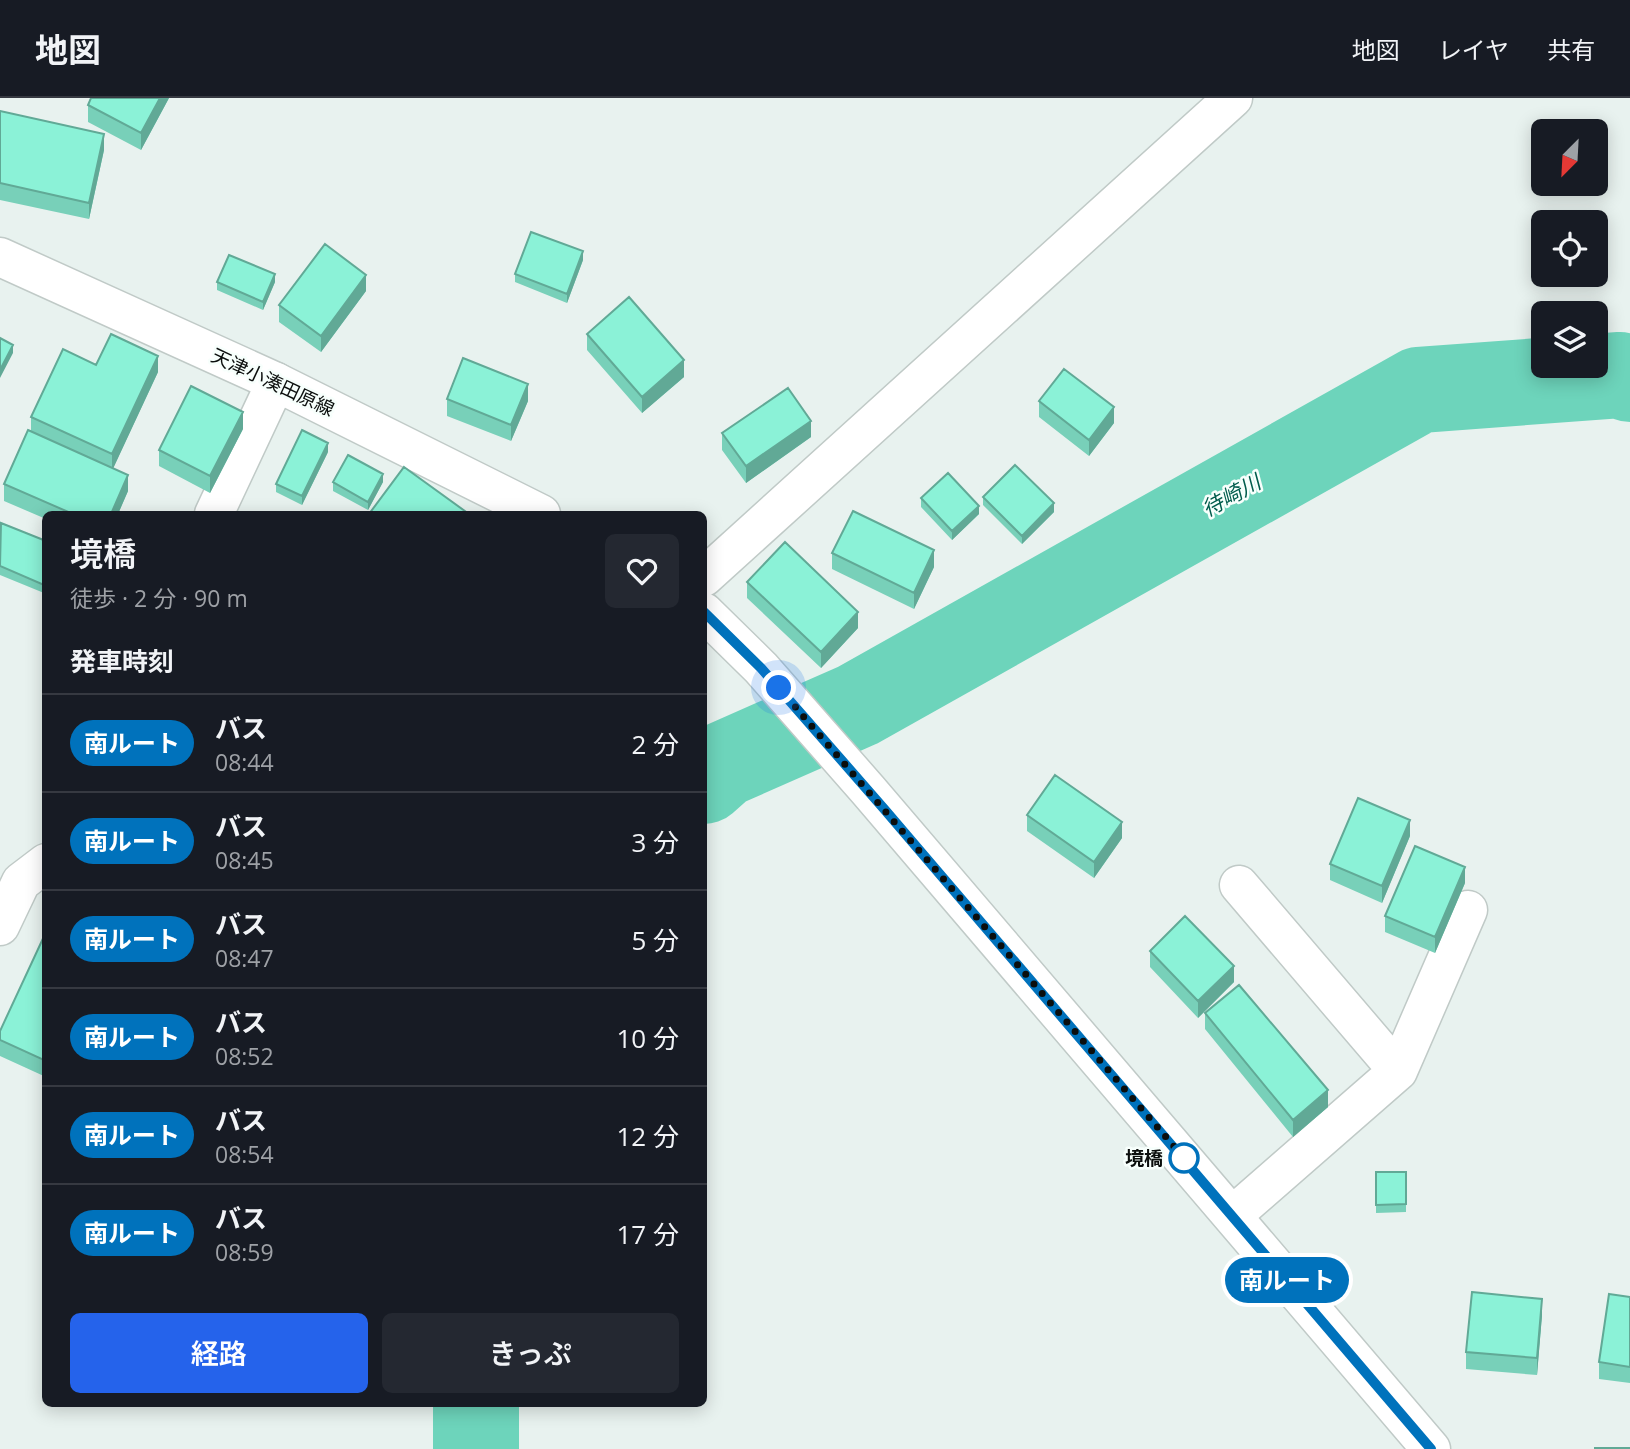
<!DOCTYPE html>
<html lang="ja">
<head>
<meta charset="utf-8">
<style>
	:root { --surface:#171b24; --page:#242831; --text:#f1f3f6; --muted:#9ea1a6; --line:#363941; --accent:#2563eb }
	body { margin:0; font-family:"Open Sans","Noto Sans JP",sans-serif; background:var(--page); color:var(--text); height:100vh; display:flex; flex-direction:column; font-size:26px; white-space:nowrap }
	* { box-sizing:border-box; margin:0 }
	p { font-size:23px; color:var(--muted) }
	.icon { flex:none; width:38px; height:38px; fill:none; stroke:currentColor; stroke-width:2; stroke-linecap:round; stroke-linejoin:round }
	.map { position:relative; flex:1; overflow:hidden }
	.side { position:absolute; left:42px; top:413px; width:665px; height:896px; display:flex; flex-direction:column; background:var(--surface); border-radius:10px; box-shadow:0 4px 18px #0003 }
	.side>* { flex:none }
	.badge { padding:0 14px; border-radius:23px; font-size:24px; line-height:46px }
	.needle { width:46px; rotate:204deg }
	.fabs { position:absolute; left:1531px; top:21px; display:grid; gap:14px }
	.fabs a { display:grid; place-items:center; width:77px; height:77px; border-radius:10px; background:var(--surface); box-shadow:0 4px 18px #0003; font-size:35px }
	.you { position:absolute; width:35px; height:35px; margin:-18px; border:5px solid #fff; border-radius:50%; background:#1a73e8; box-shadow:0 0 0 10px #1a73e833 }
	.map>.badge { position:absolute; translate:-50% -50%; box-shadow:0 0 0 4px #fff }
	h2 { padding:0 28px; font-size:26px; line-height:63px }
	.round { display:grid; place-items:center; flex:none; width:74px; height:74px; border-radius:10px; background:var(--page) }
	.summary { display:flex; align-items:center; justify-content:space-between; height:119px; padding:0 28px }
	h1 { font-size:33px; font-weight:600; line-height:52px }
	.action { display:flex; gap:14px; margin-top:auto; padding:14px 28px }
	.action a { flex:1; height:80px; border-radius:10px; background:var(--accent); color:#fff; font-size:28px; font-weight:600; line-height:80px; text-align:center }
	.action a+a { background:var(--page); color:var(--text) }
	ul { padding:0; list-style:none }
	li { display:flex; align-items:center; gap:21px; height:98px; padding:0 28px; border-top:2px solid var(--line) }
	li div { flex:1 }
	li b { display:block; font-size:26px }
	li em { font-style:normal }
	li .badge { min-width:77px; font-weight:700; text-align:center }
	header { display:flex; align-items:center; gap:42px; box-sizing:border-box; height:98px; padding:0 35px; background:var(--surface); border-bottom:2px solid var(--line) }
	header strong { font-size:33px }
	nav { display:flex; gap:38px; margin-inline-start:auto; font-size:24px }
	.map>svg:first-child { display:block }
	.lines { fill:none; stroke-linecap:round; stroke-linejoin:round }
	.river { stroke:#6dd4bb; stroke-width:86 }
	.street-casing { stroke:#c0cac7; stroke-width:41 }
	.secondary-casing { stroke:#c0cac7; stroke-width:41 }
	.street { stroke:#fff; stroke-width:38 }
	.secondary { stroke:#fff; stroke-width:38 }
	.wall { fill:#78d0b9 }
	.shaded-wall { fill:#61a996 }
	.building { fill:#8bf2d7; stroke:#61a996; stroke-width:2 }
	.line-casing { stroke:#fff; stroke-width:16 }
	.line { stroke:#0072bc; stroke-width:10 }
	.walk { stroke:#0b0e0d; stroke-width:7; stroke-dasharray:0 12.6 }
	.stop-dot { fill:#fff; stroke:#0072bc; stroke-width:3.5 }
	.labels { text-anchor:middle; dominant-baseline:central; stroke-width:5; stroke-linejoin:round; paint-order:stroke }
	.street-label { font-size:19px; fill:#0b0e0d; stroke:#f7fffc }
	.stop-label { font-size:19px; font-weight:bold; fill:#0b0e0d; stroke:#f7fffc; text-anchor:end }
	.water-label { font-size:21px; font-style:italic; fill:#005c4c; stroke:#f7fffc }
</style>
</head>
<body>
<header>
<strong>地図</strong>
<nav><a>地図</a><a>レイヤ</a><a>共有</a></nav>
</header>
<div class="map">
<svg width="1630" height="1351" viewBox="0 0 1630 1351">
	<rect width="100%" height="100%" fill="#e8f2ef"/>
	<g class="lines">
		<!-- river -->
		<path class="river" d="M704,683L722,667L858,607L1419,292L1620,277L1630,281
			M476,1351V1306"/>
		<defs>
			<path id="street" d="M214,416L276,284
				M704,479L1233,0
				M0,828L21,784L46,765
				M1398,973L1468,812
				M1233,1117L1398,973L1239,787"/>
			<path id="secondary" d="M0,159L276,284L541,416
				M704,514L761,570L868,692L1431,1351"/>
		</defs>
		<!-- street casing -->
		<use href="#street" class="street-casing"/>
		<!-- secondary casing -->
		<use href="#secondary" class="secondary-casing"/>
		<!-- street -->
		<use href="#street" class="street"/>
		<!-- secondary -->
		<use href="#secondary" class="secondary"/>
	</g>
	<!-- wall -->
	<path class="wall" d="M169,0L141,52L88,24V7Z
		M0,13L104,52L89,121L0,102Z
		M583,162L567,205L515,184V176Z
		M217,184H275L263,212L217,192Z
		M366,193L321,254L279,224V207Z
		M587,236L684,279L642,315L587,252Z
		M96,267L158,274L113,370L128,393L118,416H46V421L4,403V386L31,334V319Z
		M447,301L528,303L511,343L447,318Z
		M1039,303L1114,325L1089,358L1039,319Z
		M243,331L210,395L159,368V352Z
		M722,335L811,339L746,385L722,352Z
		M328,354L302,407L276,394V386Z
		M333,384H383L368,412L333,393Z
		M983,399L1054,414L1022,446L983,407Z
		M921,400L979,416L952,442L921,409Z
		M0,427L46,443V492L44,495L0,477Z
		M832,455L934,469L914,511L832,471Z
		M747,484L858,530L821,570L747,500Z
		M1027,717L1122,740L1094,780L1027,733Z
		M1410,738L1382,805L1330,782V766Z
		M1465,785L1435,855L1385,834V818Z
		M46,834V979L0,958V933Z
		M1150,853L1234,884L1198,920L1150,869Z
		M1205,915L1328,1009L1293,1039L1205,931Z
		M1376,1074H1406V1114L1376,1115Z
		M1630,1199V1285L1599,1281V1264Z
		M1542,1217L1537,1277L1466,1271V1254Z"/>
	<!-- shaded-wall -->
	<path class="shaded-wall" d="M160,0H169L141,52V35Z
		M104,36V52L89,121V105Z
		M583,153V162L567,205V196Z
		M275,176V184L263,212V204Z
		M366,177V193L321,254V238Z
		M13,247V255L0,280V272Z
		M158,258V274L112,373V356Z
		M684,262V279L642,315V299Z
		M528,286V303L511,343V327Z
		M1114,309V325L1089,358V342Z
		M243,314V331L210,395V378Z
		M811,323V339L746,385V368Z
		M328,345V354L302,407V398Z
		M383,376V384L368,412V404Z
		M128,377V393L118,416H111Z
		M1054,405V414L1022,446V438Z
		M979,408V416L952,442V433Z
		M934,452V469L914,511V495Z
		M858,514V530L821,570V554Z
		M1410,722V738L1382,805V788Z
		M1122,724V740L1094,780V764Z
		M1465,769V785L1435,855V839Z
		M1234,868V884L1198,920V903Z
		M1328,992V1009L1293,1039V1022Z
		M1542,1201V1217L1537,1277V1260Z"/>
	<!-- building -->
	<path class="building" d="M91,0H160L141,35L88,7Z
		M0,13L104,36L89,105L0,85Z
		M531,134L583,153L567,196L515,176Z
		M325,146L366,177L321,238L279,207Z
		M229,157L275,176L263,204L217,184Z
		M629,199L684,262L642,299L587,236Z
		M111,236L158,258L112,356L31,319L63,251L96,267Z
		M0,240L13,247L0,272Z
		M463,260L528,286L511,327L447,301Z
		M1064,271L1114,309L1089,342L1039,303Z
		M191,288L243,314L210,378L159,352Z
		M788,290L811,323L746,368L722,335Z
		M28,332L128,377L111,416H73L4,386Z
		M302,332L328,345L302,398L276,386Z
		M348,357L383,376L368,404L333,384Z
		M1015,367L1054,405L1022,438L983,399Z
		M404,369L469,416H369Z
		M948,375L979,408L952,433L921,400Z
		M853,413L934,452L914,495L832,455Z
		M1,425L46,443V484L44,487L0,468Z
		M785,444L858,514L821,554L747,484Z
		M1055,677L1122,724L1094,764L1027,717Z
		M1358,700L1410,722L1382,788L1330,766Z
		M1415,748L1465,769L1435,839L1385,818Z
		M1185,818L1234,868L1198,903L1150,853Z
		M46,834V963L0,942V933Z
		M1239,887L1328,992L1293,1022L1205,915Z
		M1376,1074H1406V1106L1376,1107Z
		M1472,1194L1542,1201L1537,1260L1466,1254Z
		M1609,1196L1630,1199V1269L1599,1264Z
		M1595,1350H1630V1351H1595Z"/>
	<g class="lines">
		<defs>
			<path id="line" d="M704,514L761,570L885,712L1431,1351"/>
		</defs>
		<!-- line casing -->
		<use href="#line" class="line-casing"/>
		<!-- line -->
		<use href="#line" class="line"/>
		<!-- walk -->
		<path class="walk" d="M779,590L1184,1060"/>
	</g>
	<!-- markers -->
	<circle class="stop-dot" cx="1184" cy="1060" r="14"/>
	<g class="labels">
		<!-- street labels -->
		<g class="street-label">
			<text transform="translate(273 284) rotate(25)">天津小湊田原線</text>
		</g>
		<!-- stop labels -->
		<g class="stop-label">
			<text x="1163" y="1060">境橋</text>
		</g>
		<!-- water labels -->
		<g class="water-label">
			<text transform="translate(1231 397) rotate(-29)">待崎川</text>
		</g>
	</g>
</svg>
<div class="fabs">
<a><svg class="needle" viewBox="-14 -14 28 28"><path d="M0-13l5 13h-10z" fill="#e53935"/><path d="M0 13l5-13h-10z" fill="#9ea1a6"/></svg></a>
<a><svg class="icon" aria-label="locate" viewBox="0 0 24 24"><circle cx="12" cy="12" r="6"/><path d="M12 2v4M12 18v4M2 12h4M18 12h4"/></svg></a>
<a><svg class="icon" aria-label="layers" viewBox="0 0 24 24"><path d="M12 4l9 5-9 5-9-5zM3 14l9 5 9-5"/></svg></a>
</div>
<div class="you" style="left:779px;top:590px"></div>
<b class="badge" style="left:1287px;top:1182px;background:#0072bc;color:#fff">南ルート</b>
<section class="side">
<div class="summary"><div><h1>境橋</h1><p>徒歩 · 2 分 · 90 m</p></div><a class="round"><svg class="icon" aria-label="heart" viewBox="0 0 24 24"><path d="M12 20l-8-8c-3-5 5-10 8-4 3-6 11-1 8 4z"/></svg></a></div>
<h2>発車時刻</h2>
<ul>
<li><span class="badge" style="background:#0072bc;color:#fff">南ルート</span><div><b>バス</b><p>08:44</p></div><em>2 分</em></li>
<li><span class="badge" style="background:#0072bc;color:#fff">南ルート</span><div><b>バス</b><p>08:45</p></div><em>3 分</em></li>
<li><span class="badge" style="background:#0072bc;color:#fff">南ルート</span><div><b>バス</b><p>08:47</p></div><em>5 分</em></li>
<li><span class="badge" style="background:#0072bc;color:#fff">南ルート</span><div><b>バス</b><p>08:52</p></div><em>10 分</em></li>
<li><span class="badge" style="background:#0072bc;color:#fff">南ルート</span><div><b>バス</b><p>08:54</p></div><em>12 分</em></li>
<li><span class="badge" style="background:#0072bc;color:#fff">南ルート</span><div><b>バス</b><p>08:59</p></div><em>17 分</em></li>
</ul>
<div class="action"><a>経路</a><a>きっぷ</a></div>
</section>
</div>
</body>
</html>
